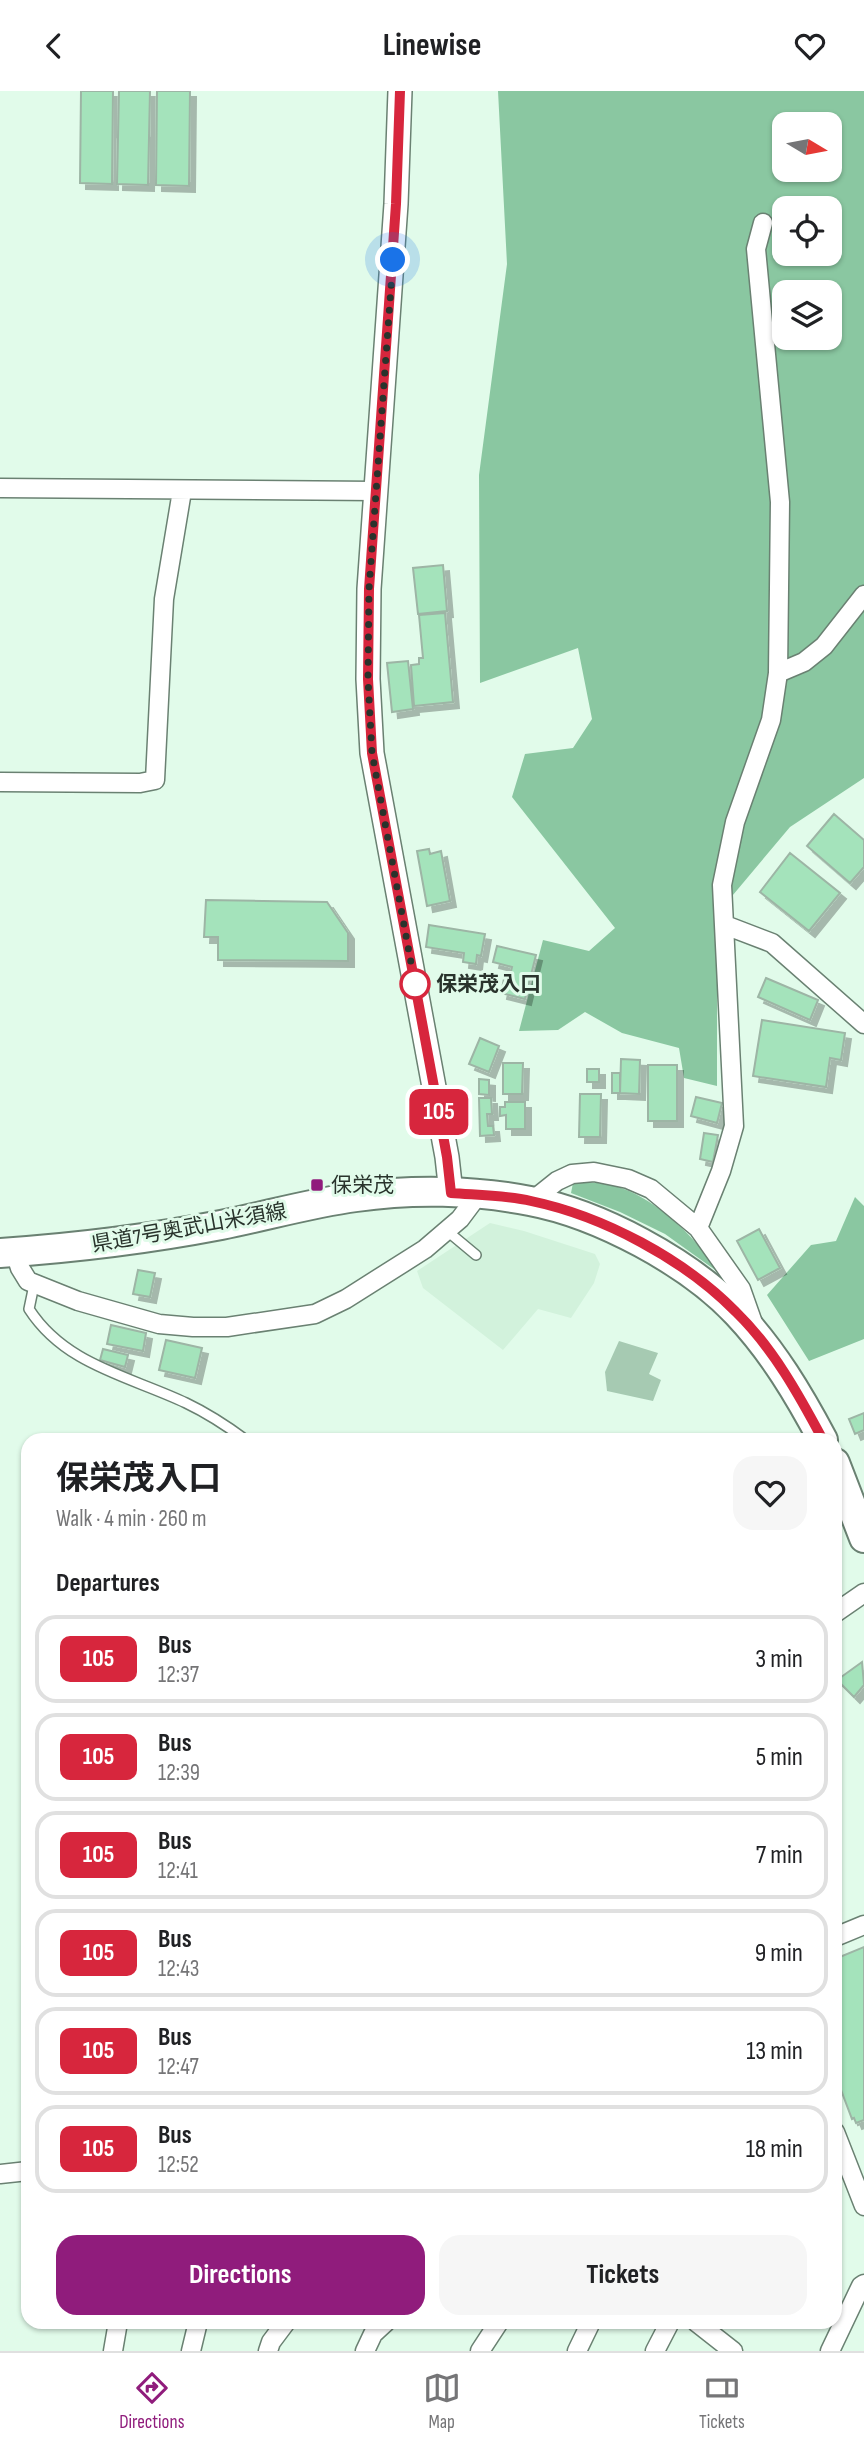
<!DOCTYPE html>
<html lang="en">
<head>
<meta charset="utf-8">
<style>
	:root { --surface:#fff; --page:#f6f6f6; --text:#202124; --muted:#757577; --line:#e0e0e0; --accent:#901c7c }
	body { margin:0; font-family:"Sofia Sans Condensed","Noto Sans JP",sans-serif; background:var(--page); color:var(--text); height:100vh; display:flex; flex-direction:column; font-size:26px; white-space:nowrap }
	* { box-sizing:border-box; margin:0 }
	p { font-size:23px; color:var(--muted) }
	.icon { flex:none; width:38px; height:38px; fill:none; stroke:currentColor; stroke-width:2; stroke-linecap:round; stroke-linejoin:round }
	.map { position:relative; flex:1; overflow:hidden }
	.panel { position:absolute; left:21px; top:1342px; width:821px; height:896px; display:flex; flex-direction:column; background:var(--surface); border-radius:21px; box-shadow:0 2px 5px #0004 }
	.panel>* { flex:none }
	.badge { padding:0 14px; border-radius:10px; font-size:24px; line-height:46px }
	.needle { width:46px; rotate:100deg }
	.controls { position:absolute; left:772px; top:21px; display:grid; gap:14px }
	.controls a { display:grid; place-items:center; width:70px; height:70px; border-radius:14px; background:var(--surface); box-shadow:0 2px 5px #0004; font-size:35px }
	.you { position:absolute; width:35px; height:35px; margin:-18px; border:5px solid #fff; border-radius:50%; background:#1a73e8; box-shadow:0 0 0 10px #1a73e833 }
	.map>.badge { position:absolute; translate:-50% -50%; box-shadow:0 0 0 4px #fff }
	h2 { padding:0 35px; font-size:26px; line-height:63px }
	.round { display:grid; place-items:center; flex:none; width:74px; height:74px; border-radius:21px; background:var(--page) }
	.summary { display:flex; align-items:center; justify-content:space-between; height:119px; padding:0 35px }
	h1 { font-size:33px; font-weight:700; line-height:52px }
	.button { display:flex; gap:14px; margin-top:auto; padding:14px 35px }
	.button a { flex:1; height:80px; border-radius:21px; background:var(--accent); color:#fff; font-size:28px; font-weight:700; line-height:80px; text-align:center }
	.button a+a { background:var(--page); color:var(--text) }
	ul { padding:0; list-style:none }
	li { display:flex; align-items:center; gap:21px; height:88px; margin:0 14px 10px; padding:0 21px; border:4px solid var(--line); border-radius:21px }
	li div { flex:1 }
	li b { display:block; font-size:26px }
	li em { font-style:normal }
	li .badge { min-width:77px; font-weight:700; text-align:center }
	header { display:flex; justify-content:space-between; align-items:center; height:91px; padding:0 35px; background:var(--surface); font-size:32px; font-weight:700 }
	.dock { display:flex; justify-content:space-around; align-items:center; height:98px; border-top:2px solid var(--line); background:var(--surface); font-size:19px; color:var(--muted) }
	.dock a { display:grid; justify-items:center; gap:4px }
	.dock .selected { color:var(--accent) }
	.map>svg:first-child { display:block }
	.built { fill:#d2f2dc }
	.green { fill:#a6cab2 }
	.forest { fill:#8ac7a1; fill-rule:evenodd }
	.building { fill:#a4e3bb; stroke:#9db5a5; stroke-width:2; filter:url(#shadow) }
	.lines { fill:none; stroke-linecap:round; stroke-linejoin:round }
	.service-casing { stroke:#6a8172; stroke-width:12 }
	.minor-casing { stroke:#6a8172; stroke-width:21 }
	.tertiary-casing { stroke:#6a8172; stroke-width:26 }
	.primary-casing { stroke:#6a8172; stroke-width:32 }
	.service { stroke:#fff; stroke-width:9 }
	.minor { stroke:#fff; stroke-width:18 }
	.tertiary { stroke:#fff; stroke-width:23 }
	.primary { stroke:#fff; stroke-width:28 }
	.line-casing { stroke:#fff; stroke-width:16 }
	.line { stroke:#d7263d; stroke-width:10 }
	.walk { stroke:#29332c; stroke-width:7; stroke-dasharray:0 12.6 }
	.stop-dot { fill:#fff; stroke:#d7263d; stroke-width:3.5 }
	.poi-dot { fill:#901c7c; stroke:#e1fbea; stroke-width:2.5 }
	.labels { text-anchor:middle; dominant-baseline:central; stroke-width:6; stroke-linejoin:round; paint-order:stroke }
	.stop-label { font-size:21px; font-weight:bold; fill:#29332c; stroke:#e1fbea; text-anchor:start }
	.poi-label { font-size:21px; fill:#29332c; stroke:#e1fbea; text-anchor:start }
	.street-label { font-size:21px; fill:#29332c; stroke:#e1fbea }
</style>
</head>
<body>
<header><svg class="icon" aria-label="back" viewBox="0 0 24 24"><path d="M15 5l-7 7 7 7"/></svg>Linewise<svg class="icon" aria-label="heart" viewBox="0 0 24 24"><path d="M12 20l-8-8c-3-5 5-10 8-4 3-6 11-1 8 4z"/></svg></header>
<div class="map">
<svg width="864" height="2260" viewBox="0 0 864 2260">
	<defs>
		<filter id="shadow"><feDropShadow dx="6" dy="6" stdDeviation="0" flood-color="#0004"/></filter>
	</defs>
	<rect width="100%" height="100%" fill="#e1fbea"/>
	<!-- built -->
	<path class="built" d="M490,1132L524,1140L595,1163L600,1173L594,1192L571,1227L538,1218L503,1259L423,1197L417,1180Z"/>
	<!-- green -->
	<path class="green" d="M619,1250L658,1262L649,1283L661,1289L653,1310L607,1300L605,1281Z"/>
	<!-- forest -->
	<path class="forest" d="M498,0H864V687L790,736L717,823V995L684,987L679,957L622,942L585,921L558,939L519,940L543,849L589,860L615,837L512,706L525,663L573,657L592,628L578,557L480,592L479,384L507,173ZM784,33H830V79H784ZM784,117H830V163H784ZM784,201H830V247H784Z
		M580,1090C597,1092 614,1093 629,1100C663,1115 698,1149 718,1181L665,1143L620,1121L571,1102L573,1092Z
		M855,1106L864,1115V1248L809,1270L767,1204L811,1154L836,1150Z"/>
	<!-- building -->
	<path class="building" d="M81,0H113L112,93L80,92Z
		M119,0H150L148,94L117,93Z
		M157,0H190L189,95L156,94Z
		M443,474L447,520L418,523L413,477Z
		M445,522L453,611L414,615L411,574L419,573V567H423L419,524Z
		M408,570L413,618L392,621L387,572Z
		M834,723L864,749V776L850,792L807,755Z
		M429,758L430,763L441,760L450,810L427,815L417,760Z
		M790,762L840,802L809,840L760,801Z
		M206,809L327,811L348,842V870L218,869V846H204Z
		M429,834L485,843L481,865L477,864L476,873L463,871L464,862L426,856Z
		M497,855L536,864L525,908L501,902L505,883L510,884L512,876L493,871Z
		M766,887L818,909L810,929L758,906Z
		M762,929L845,942L841,969L830,967L826,996L753,985Z
		M480,947L499,955L489,981L469,973Z
		M621,968L640,969L639,1003L620,1002Z
		M503,972H523L522,1003H503Z
		M648,974H677V1030H648Z
		M587,978H599V991H587Z
		M612,982H620V1002H612Z
		M479,988L489,989V1004L479,1003Z
		M580,1003H601L600,1046H579Z
		M696,1006L722,1012L717,1032L691,1025Z
		M479,1007H491L492,1023H487L488,1035H493L494,1044L480,1045Z
		M505,1011H525V1038H506V1024L500,1025V1016H505Z
		M704,1042L718,1044L713,1071L700,1068Z
		M759,1138L780,1177L758,1189L737,1150Z
		M138,1179L155,1182L150,1206L133,1203Z
		M111,1234L146,1242L143,1260L107,1253Z
		M166,1249L202,1257L195,1287L159,1279Z
		M103,1258L128,1264L125,1276L100,1269Z
		M864,1322V1339L855,1343L849,1328Z
		M862,1571L864,1594L854,1606L837,1589Z
		M864,1856V2029L856,2032L854,2027L852,2028L835,1983V1868Z"/>
	<g class="lines">
		<defs>
			<path id="service" d="M446,1139L476,1164
				M34,1194L29,1218C65,1274 129,1285 186,1312C207,1322 227,1335 246,1349"/>
			<path id="minor" d="M0,397L376,400
				M778,582L804,571L824,555L864,504
				M0,691L140,692L155,689L164,508L182,400
				M725,834L772,852L864,933
				M532,1110L557,1090L572,1083L594,1081L628,1088L651,1098L698,1137L741,1198L753,1232
				M698,1137L721,1080L734,1035L722,794L735,731L771,629L778,582L780,411L756,158L763,132
				M15,1161L20,1177L28,1190L78,1210L159,1233L193,1236H227L315,1223L346,1208L425,1158L460,1128L478,1104
				M835,1522L864,1502
				M835,1846L864,1834
				M835,2041L864,2115
				M0,2083L28,2080
				M696,2231L733,2260
				M113,2260L118,2231
				M191,2260L198,2231
				M268,2260L271,2251L286,2231
				M365,2260L373,2243L386,2231
				M480,2260L499,2231
				M577,2260L591,2231
				M655,2260L670,2231
				M830,2260L861,2195L864,2193"/>
			<path id="tertiary" d="M400,0L396,113L369,498L368,588L372,662L447,1066L451,1102"/>
			<path id="primary" d="M0,1162C74,1157 148,1148 221,1134C266,1125 311,1112 356,1106C412,1098 474,1099 530,1110C599,1123 689,1171 737,1222C773,1260 799,1304 823,1349
				M835,1372L864,1447"/>
		</defs>
		<!-- service casing -->
		<use href="#service" class="service-casing"/>
		<!-- minor casing -->
		<use href="#minor" class="minor-casing"/>
		<!-- tertiary casing -->
		<use href="#tertiary" class="tertiary-casing"/>
		<!-- primary casing -->
		<use href="#primary" class="primary-casing"/>
		<!-- service -->
		<use href="#service" class="service"/>
		<!-- minor -->
		<use href="#minor" class="minor"/>
		<!-- tertiary -->
		<use href="#tertiary" class="tertiary"/>
		<!-- primary -->
		<use href="#primary" class="primary"/>
	</g>
	<g class="lines">
		<defs>
			<path id="line" d="M400,0L396,113L369,498L368,588L372,662L447,1066L451,1102C477,1104 505,1104 531,1110C603,1125 684,1168 736,1221C773,1257 799,1304 823,1349"/>
		</defs>
		<!-- line casing -->
		<use href="#line" class="line-casing"/>
		<!-- line -->
		<use href="#line" class="line"/>
		<!-- walk -->
		<path class="walk" d="M393,169L369,498L368,588L372,662L415,893"/>
	</g>
	<!-- markers -->
	<circle class="stop-dot" cx="415" cy="893" r="14"/>
	<rect class="poi-dot" x="310" y="1087" width="14" height="14" rx="3.5"/>
	<g class="labels">
		<!-- stop labels -->
		<g class="stop-label">
			<text x="436" y="893">保栄茂入口</text>
		</g>
		<!-- poi labels -->
		<g class="poi-label">
			<text x="331" y="1094">保栄茂</text>
		</g>
		<!-- street labels -->
		<g class="street-label">
			<text transform="translate(189 1137) rotate(-10)">県道7号奥武山米須線</text>
		</g>
	</g>
</svg>
<div class="controls">
<a><svg class="needle" viewBox="-14 -14 28 28"><path d="M0-13l5 13h-10z" fill="#e53935"/><path d="M0 13l5-13h-10z" fill="#757577"/></svg></a>
<a><svg class="icon" aria-label="locate" viewBox="0 0 24 24"><circle cx="12" cy="12" r="6"/><path d="M12 2v4M12 18v4M2 12h4M18 12h4"/></svg></a>
<a><svg class="icon" aria-label="layers" viewBox="0 0 24 24"><path d="M12 4l9 5-9 5-9-5zM3 14l9 5 9-5"/></svg></a>
</div>
<div class="you" style="left:393px;top:169px"></div>
<b class="badge" style="left:439px;top:1021px;background:#d7263d;color:#fff">105</b>
<section class="panel">
<div class="summary"><div><h1>保栄茂入口</h1><p>Walk · 4 min · 260 m</p></div><a class="round"><svg class="icon" aria-label="heart" viewBox="0 0 24 24"><path d="M12 20l-8-8c-3-5 5-10 8-4 3-6 11-1 8 4z"/></svg></a></div>
<h2>Departures</h2>
<ul>
<li><span class="badge" style="background:#d7263d;color:#fff">105</span><div><b>Bus</b><p>12:37</p></div><em>3 min</em></li>
<li><span class="badge" style="background:#d7263d;color:#fff">105</span><div><b>Bus</b><p>12:39</p></div><em>5 min</em></li>
<li><span class="badge" style="background:#d7263d;color:#fff">105</span><div><b>Bus</b><p>12:41</p></div><em>7 min</em></li>
<li><span class="badge" style="background:#d7263d;color:#fff">105</span><div><b>Bus</b><p>12:43</p></div><em>9 min</em></li>
<li><span class="badge" style="background:#d7263d;color:#fff">105</span><div><b>Bus</b><p>12:47</p></div><em>13 min</em></li>
<li><span class="badge" style="background:#d7263d;color:#fff">105</span><div><b>Bus</b><p>12:52</p></div><em>18 min</em></li>
</ul>
<div class="button"><a>Directions</a><a>Tickets</a></div>
</section>
</div>
<nav class="dock">
<a class="selected"><svg class="icon" aria-label="directions" viewBox="0 0 24 24"><path d="M12 3l9 9-9 9-9-9zM9 14v-3h6M13 9l2 2-2 2"/></svg>Directions</a>
<a><svg class="icon" aria-label="map" viewBox="0 0 24 24"><path d="M3 6l6-2 6 2 6-2v14l-6 2-6-2-6 2zM9 4v14M15 6v14"/></svg>Map</a>
<a><svg class="icon" aria-label="tickets" viewBox="0 0 24 24"><path d="M3 7h18v10H3zM15 7v10"/></svg>Tickets</a>
</nav>
</body>
</html>
